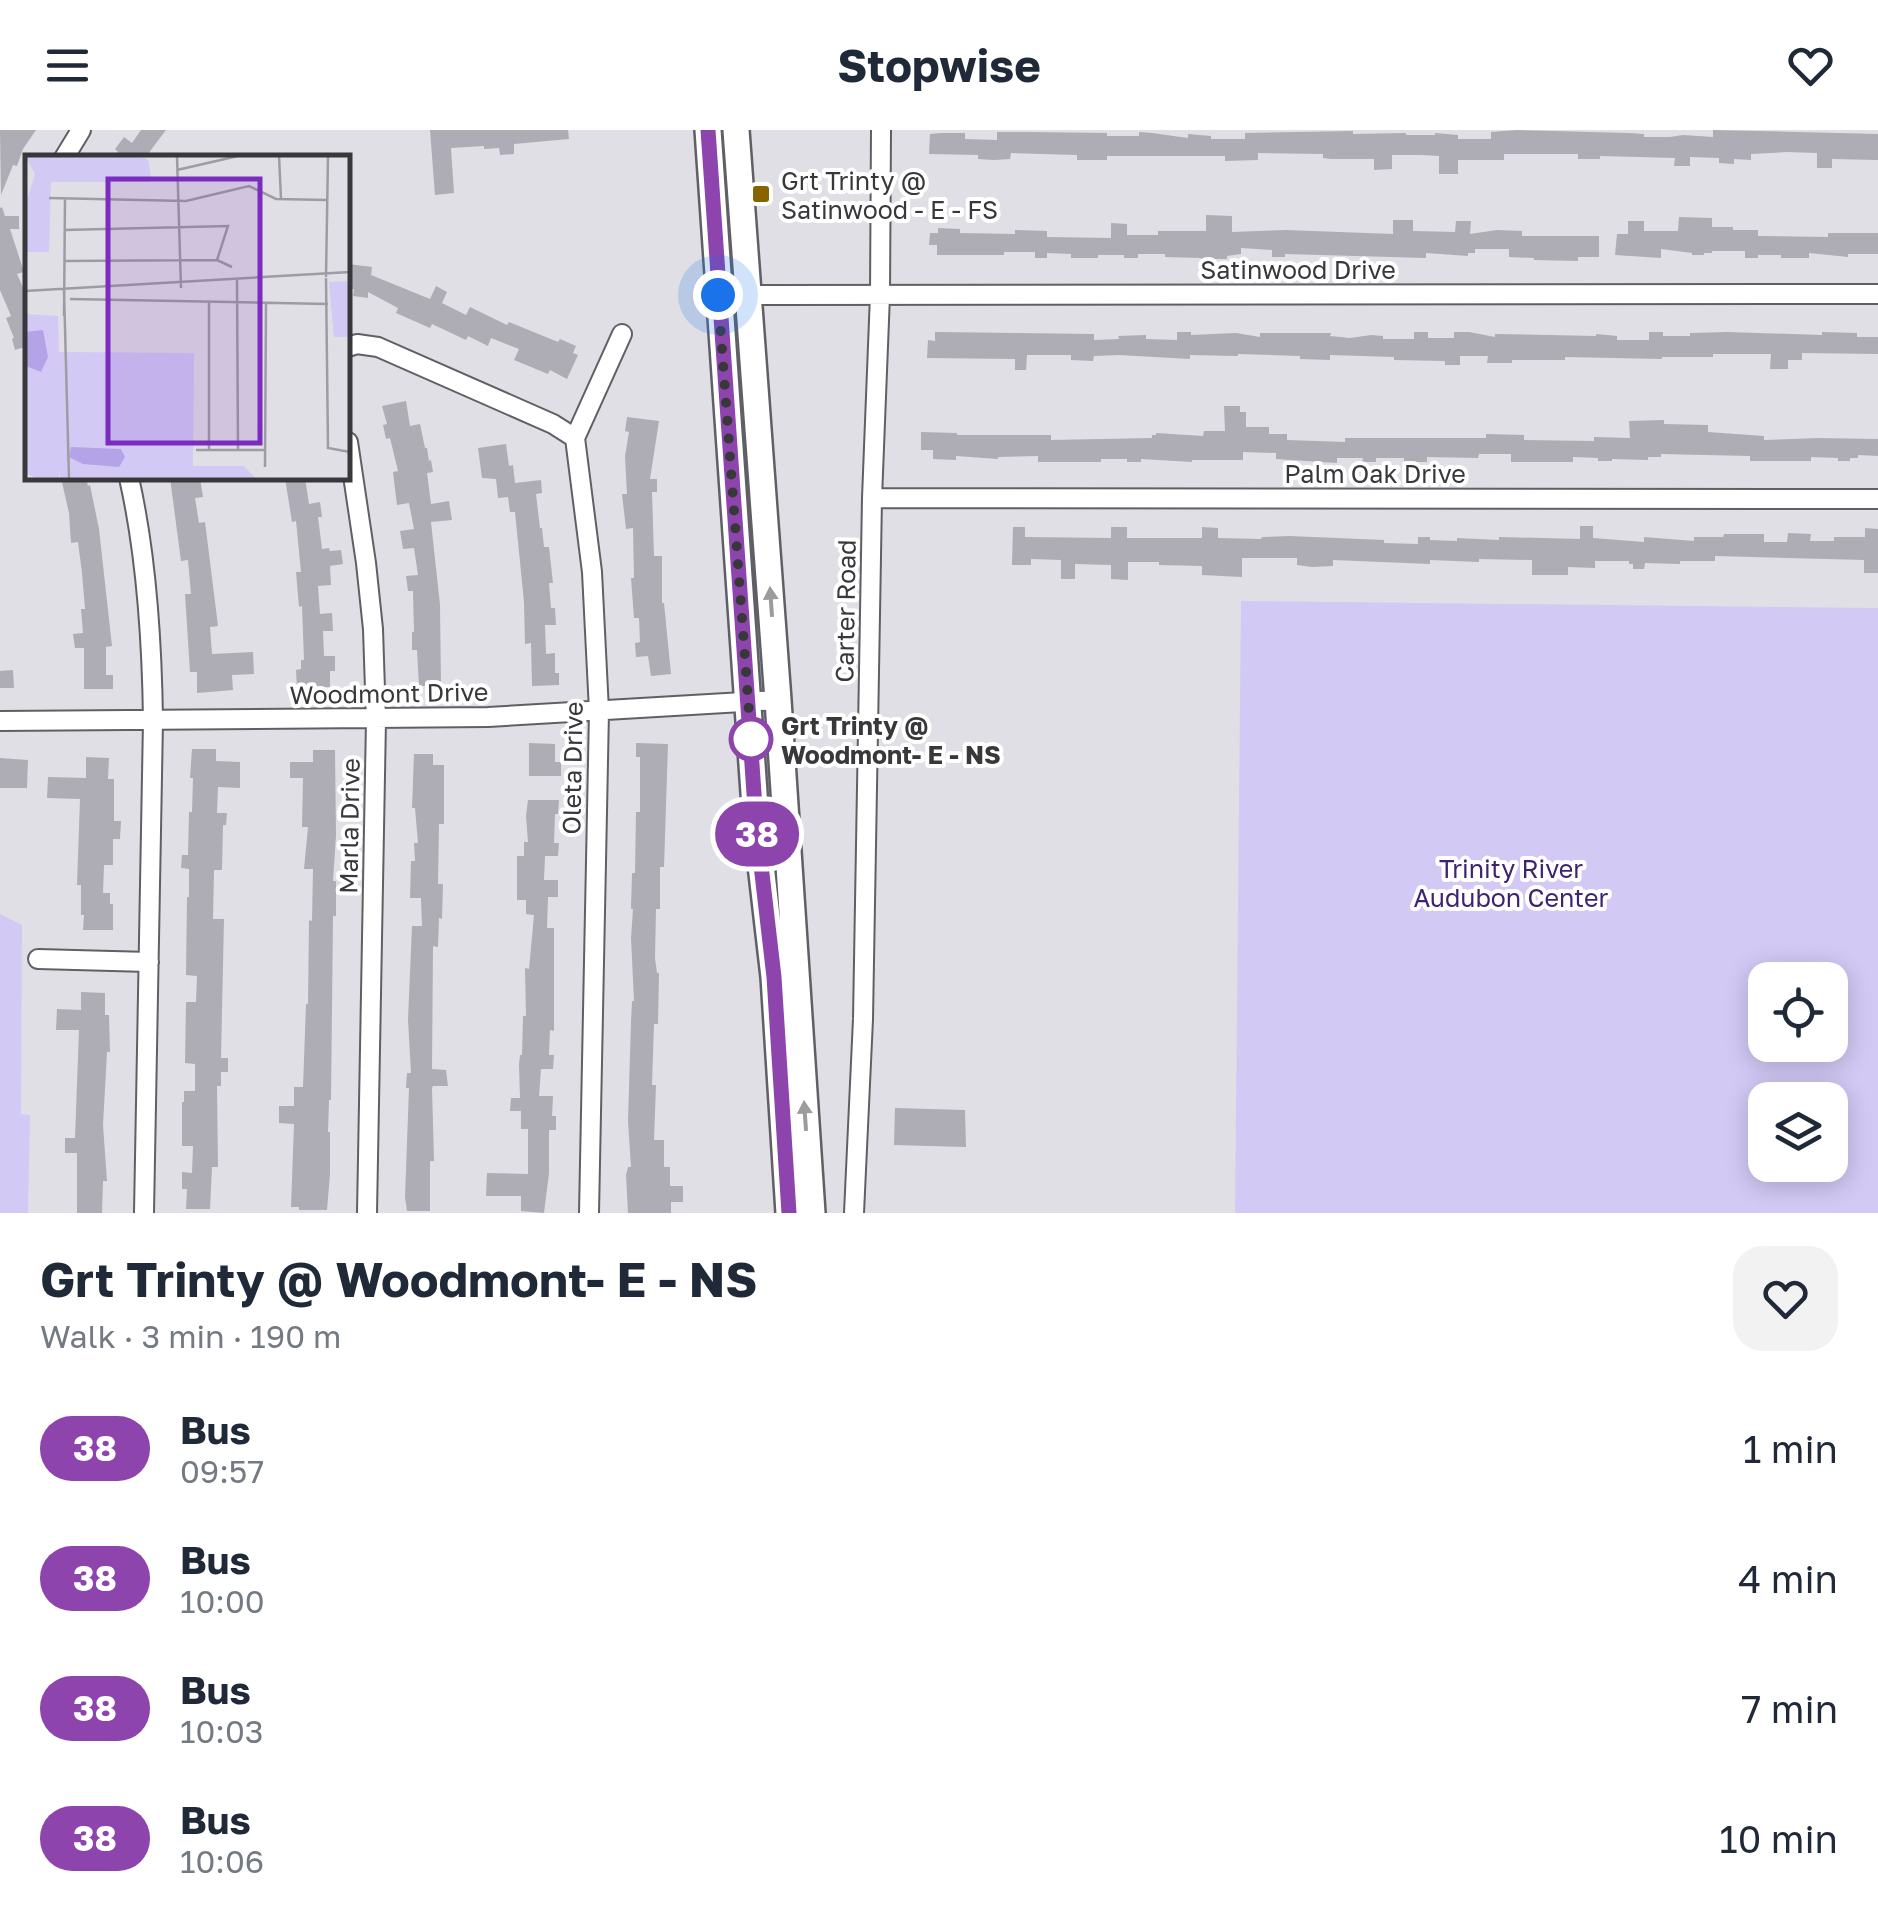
<!DOCTYPE html>
<html lang="en">
<head>
<meta charset="utf-8">
<style>
	:root { --surface:#fff; --page:#f2f2f3; --text:#1f2937; --muted:#747a83 }
	body { margin:0; font-family:"Golos Text",sans-serif; background:var(--page); color:var(--text); height:100vh; display:flex; flex-direction:column; font-size:38px; white-space:nowrap }
	* { box-sizing:border-box; margin:0 }
	p { font-size:32px; color:var(--muted) }
	.icon { flex:none; width:55px; height:55px; fill:none; stroke:currentColor; stroke-width:2; stroke-linecap:round; stroke-linejoin:round }
	.map { position:relative; height:1083px; overflow:hidden }
	.side { display:flex; flex-direction:column; background:var(--surface); flex:1 }
	.side>* { flex:none }
	.badge { padding:0 20px; border-radius:32px; font-size:35px; line-height:65px }
	.tools { position:absolute; left:1748px; top:832px; display:grid; gap:20px }
	.tools a { display:grid; place-items:center; width:100px; height:100px; border-radius:20px; background:var(--surface); box-shadow:0 5px 25px #0003; font-size:50px }
	.you { position:absolute; width:50px; height:50px; margin:-25px; border:8px solid #fff; border-radius:50%; background:#1a73e8; box-shadow:0 0 0 15px #1a73e833 }
	.map>.badge { position:absolute; translate:-50% -50%; box-shadow:0 0 0 5px #fff }
	.round { display:grid; place-items:center; flex:none; width:105px; height:105px; border-radius:30px; background:var(--page) }
	.summary { display:flex; align-items:center; justify-content:space-between; height:170px; padding:0 40px }
	h1 { font-size:48px; font-weight:700; line-height:75px }
	ul { padding:0; list-style:none }
	li { display:flex; align-items:center; gap:30px; height:130px; padding:0 40px }
	li div { flex:1 }
	li b { display:block; font-size:38px }
	li em { font-style:normal }
	li .badge { min-width:110px; font-weight:700; text-align:center }
	header { display:flex; justify-content:space-between; align-items:center; height:130px; padding:0 40px; background:var(--surface); font-size:45px; font-weight:700 }
	.map>svg:first-child { display:block }
	.green { fill:#d2c9f5; fill-rule:evenodd }
	.building { fill:#aeacb4 }
	.lines { fill:none; stroke-linecap:round; stroke-linejoin:round }
	.street-casing { stroke:#605f65; stroke-width:22 }
	.primary-casing { stroke:#605f65; stroke-width:30 }
	.street { stroke:#fff; stroke-width:18 }
	.primary { stroke:#fff; stroke-width:25 }
	.oneway { fill:#9c9c9d }
	.line-casing { stroke:#fff; stroke-width:22 }
	.line { stroke:#8e44ad; stroke-width:15 }
	.walk { stroke:#38383b; stroke-width:10; stroke-dasharray:0 18 }
	.poi-dot { fill:#876400; stroke:#fff; stroke-width:4 }
	.stop-dot { fill:#fff; stroke:#8e44ad; stroke-width:5 }
	.labels { text-anchor:middle; dominant-baseline:central; stroke-width:8; stroke-linejoin:round; paint-order:stroke }
	.poi-label { font-size:25px; fill:#38383b; stroke:#fff; text-anchor:start }
	.street-label { font-size:25px; fill:#38383b; stroke:#fff }
	.stop-label { font-size:25px; font-weight:bold; fill:#38383b; stroke:#fff; text-anchor:start }
	.park-label { font-size:25px; fill:#3e2371; stroke:#fff }
	.inset-road { fill:none; stroke:#9d9ca2; stroke-width:2.5 }
	.view { fill:#7b2cbf; fill-opacity:0.15; stroke:#7b2cbf; stroke-width:5 }
	.inset-edge { fill:none; stroke:#38383b; stroke-width:5 }
</style>
</head>
<body>
<header><svg class="icon" aria-label="menu" viewBox="0 0 24 24"><path d="M4 6h16M4 12h16M4 18h16"/></svg>Stopwise<svg class="icon" aria-label="heart" viewBox="0 0 24 24"><path d="M12 20l-8-8c-3-5 5-10 8-4 3-6 11-1 8 4z"/></svg></header>
<div class="map">
<svg width="1878" height="1083" viewBox="0 0 1878 1083">
	<rect width="100%" height="100%" fill="#e0dfe6"/>
	<!-- green -->
	<path class="green" d="M1241,471L1878,478V1083H1235ZM1765,850H1830V915H1765ZM1765,970H1830V1035H1765Z
		M0,784L22,795L21,984L30,985L28,1083H0Z"/>
	<!-- building -->
	<path class="building" d="M0,0H36L23,19L17,36L13,35L1,65Z
		M141,0H166L145,28H114L118,22L115,19L124,7L132,13Z
		M430,0H568L569,9L514,14V24L500,25L499,18L484,19V16L451,18L454,63L435,65Z
		M1517,0L1629,3L1644,4V7H1670L1683,5L1713,7V0L1878,4V30L1832,29V38H1817V23L1787,22L1751,24V30L1734,29V34L1719,33V28L1690,27V36H1674L1675,28L1600,26V29H1578V24H1504V30H1458V44H1439V26L1422,25H1392V39L1374,40V29H1331L1323,28V24L1258,23V30L1225,31V26H1107V30H1077V25L1011,23L1010,29L994,30L978,29V25L929,24L930,4L942,3H965V9L997,10V2H1027L1107,3V6H1139V2L1152,3L1188,8V4L1211,6V9H1245V3L1353,1V4L1406,3V5H1435V3L1458,5V9H1491V2Z
		M2,77L5,86H19V99H10L24,142L17,144L28,169V216L15,220L12,209L14,208L6,188L11,186L0,160V78Z
		M1206,85L1232,86V102L1286,100L1393,104V90H1413V101L1455,102L1456,91H1471L1470,104L1497,100L1522,101V106H1599V127H1578V131L1534,130V128L1509,127V119H1475V123H1468V126L1426,123V128L1285,124V127H1272V120L1241,118V124L1227,126V129H1214V135H1201V128L1165,127V124H1138V128H1124V125H1098V128H1071V124L1047,123V128H1035V122H1004V125H937V115H929L930,103H938V98L960,99V103L1015,104V100L1047,101V107L1111,108V93L1127,94V105H1158V101H1206Z
		M1679,87L1712,88V97H1733V100H1758V106L1828,107V103H1878V124H1848V127L1809,123V128H1781V125H1758V128H1745V121H1712V123H1704V125H1692V123L1661,119V128L1615,125L1617,104H1628V91H1644V101H1678Z
		M348,134L372,137L371,145L430,169L436,156L447,162L442,173L466,185L470,177L507,195L509,192L558,212L560,209L576,216L573,223L578,225L567,249L550,240L548,244L514,230L519,219L491,208L488,216L468,206L466,210L432,194L430,198L396,183L398,178L368,162V168L353,166L354,159H348Z
		M935,202L1094,204V210L1119,209L1118,206L1146,205V209L1177,210V202H1191V205L1236,203L1260,207V203H1331L1330,206L1350,208L1371,205L1383,206V209H1414V202H1428V208H1454V202H1469L1495,207V204L1596,206V204L1617,206V210H1649V202H1663V206H1690V203L1727,202L1822,205V202L1857,203V207H1878V224L1802,223V230H1788V239H1770L1771,224H1713V227H1662V229L1565,227V230H1512V233H1487L1488,226H1460V235H1445V231L1394,230V227L1330,225V230L1300,229V226L1238,224V226L1190,225V229L1119,225L1094,226L1093,231L1071,230V225H1027L1026,240H1015V229L927,228L928,210L935,211Z
		M406,271L410,296L420,294L425,318H427L429,331L431,330L433,342L427,343L431,374L449,371L452,390L431,392L440,475L441,556H419L417,520H412V502H414L413,461H408L406,446L418,445L414,418L403,419L400,401L414,399L409,373L397,375L393,342L398,341L390,308L386,309L383,295L387,294L382,276Z
		M1224,276H1240V282H1246V297H1269V304H1287V310L1345,312V308H1486V304L1524,305V310L1594,311V307L1630,308L1629,291L1664,290V294L1708,295V302L1764,306V310L1818,308L1878,309V326L1858,325V328H1850V331H1838V328L1811,327V331H1750V326L1661,324V327H1648V330L1612,329V331H1598V328L1573,327V332H1511V324H1479L1478,328L1427,327V332H1404V328H1376V332H1362L1363,328H1337V333L1276,329V323L1243,322V330H1192V332L1141,329V332H1127V329H1101V332H1038V326L998,327V329L956,326V330L933,329V320H921V302L957,303V305H1051V310L1152,308V305H1156V303L1203,306L1204,301H1225Z
		M627,287L659,291L650,349H657V362H652L654,426H662V473H664L671,544L651,546L648,526L636,527L635,513L640,512L639,488H634L631,448H634L633,398L626,399L622,364H627L625,326L629,302L625,301Z
		M506,314L509,336L513,335L515,353L541,350L542,363L536,364L540,398H542L544,417H549L553,453H549L551,478H555L556,495H545L546,524L555,523V543H559V555L532,556L531,513L525,514L524,472L515,382H510L508,367L498,368L496,349L482,348L478,318Z
		M61,348H86L88,356L90,355L99,399L112,516L106,517V545H113V559H84V518H75L73,504L83,503L81,479H85L82,443L78,412L71,413L69,383Z
		M170,348H200L203,367L195,368L199,393L205,392L218,496L210,497L212,524L253,522L254,544L232,545L233,560L197,563V542H190L185,464H191L188,430L181,431Z
		M285,348H305L309,374L320,372L322,387H318L322,419L329,418L330,421L341,420L343,434L330,436L331,455L318,456L320,484L332,483L333,501H323L324,526H335V541H330V557L297,558L296,540L301,539V530H304L302,476L299,477L296,442H301L296,391L292,392Z
		M1580,396H1593V408L1644,412V407L1694,411V407H1723L1724,404H1764V412H1787L1788,403L1811,404L1810,411H1834V407H1865V398L1878,399V443H1864V430L1715,426V431H1680V434L1645,433L1644,439H1633V434H1629V431H1595V438L1568,437V445H1532V430L1479,429V432L1430,430V434L1333,430V436L1312,437L1297,435V428H1242V447L1202,445V436L1159,435V432H1128V450L1111,449V435L1075,434V449H1061V430L1031,429V435H1012L1013,397H1025V407L1111,408V397H1127V408H1202V397L1218,398V408L1261,409L1262,407L1289,406L1384,410V413L1418,414V407H1430V410L1457,411V408L1499,410V407L1580,409Z
		M13,540L14,558H0V541Z
		M529,613L555,614V632H561V646H529Z
		M636,613L668,614L664,737H660V779H656L655,828L657,843H659L658,894H654L652,955H656L654,1010H664V1037H670V1056H683V1072H671V1083H628L626,1045L628,1037H631L628,991L631,892L632,871H634L631,808L633,779H631L632,743H635L636,682H640V627H636Z
		M192,619H216V631L240,632V658L218,657L217,683H227L226,695H223L222,740H214L213,789H224L221,928H228V942H221V956H217L218,1037H212L210,1079H186L187,1059H182V1042L192,1043L193,1016H182V972H184V961H195V934L185,933L186,872H196L197,846L186,845L187,767H189V739L181,738L182,725H188L189,682H192L193,648H190Z
		M313,620H335L336,705L333,751H336V786H333L331,970H329L328,1002H330V1044L327,1080H299V1077H291L294,994L279,993V976H294V957H303L306,874H308L309,790L312,791L313,739H304L308,697H302L303,648H290V632H313Z
		M414,624H433V635H444V694H439L438,754H443L442,789L439,788L438,817L433,816L432,939L446,940L448,956H433L432,958L434,1031H430V1081H407L405,1067L409,958H406L407,943H411L408,890L412,796H422L421,768H410L411,731H415L414,713H418L415,678H412Z
		M86,627L109,628L108,649H114V691H121L120,709H113V735H104L103,763H110V774H113V800H83L84,785H81V755H77L80,669L47,668L48,647L86,648Z
		M0,628L28,630L27,658H0Z
		M528,670H559L558,684H555L554,713H559L558,726H545L544,750H558V767H548L547,798H554V901L550,900L549,925H554L553,939H541L539,966H553L552,986H556V1000H549V1043L544,1083L521,1081V1066H486L487,1043L528,1044V999H521V981H510L511,968H520L519,935L520,925H522L523,886H526L525,838L529,839L534,785L526,784V770H517V726H524V712H528L526,686Z
		M81,862L105,863V885H109L110,922H107L103,995L107,1051H103L102,1083H77V1023H65V1008H75L79,900H56L57,879L81,880Z
		M895,978L965,980L966,1017L894,1015Z"/>
	<g class="lines">
		<defs>
			<path id="street" d="M64,28L81,0
				M718,165L1878,164
				M348,217L357,214L378,217L553,294L575,308
				M348,312L366,433L373,499L376,590L367,1083
				M129,348C147,427 152,510 153,591L144,1083
				M872,368L1878,369
				M0,591L488,587L778,570
				M38,829L149,832
				M589,1083L599,581L592,442L575,308L622,204
				M854,1083L863,889L872,368L880,165L881,0"/>
			<path id="primary" d="M708,0L756,692L774,847L789,1083
				M736,0L778,570L812,1083"/>
		</defs>
		<!-- street casing -->
		<use href="#street" class="street-casing"/>
		<!-- primary casing -->
		<use href="#primary" class="primary-casing"/>
		<!-- street -->
		<use href="#street" class="street"/>
		<!-- primary -->
		<use href="#primary" class="primary"/>
	</g>
	<!-- one-way arrows -->
	<defs><path id="oneway-solid" d="M-6-.8H1V-3.2L6.5 0L1 3.2V.8H-6Z" transform="scale(2.5)"/></defs>
	<g class="oneway">
		<use href="#oneway-solid" transform="translate(771 472) rotate(-94)"/>
		<use href="#oneway-solid" transform="translate(805 986) rotate(-94)"/>
	</g>
	<g class="lines">
		<defs>
			<path id="line" d="M708,0L756,692L774,847L789,1083"/>
		</defs>
		<!-- line casing -->
		<use href="#line" class="line-casing"/>
		<!-- line -->
		<use href="#line" class="line"/>
		<!-- walk -->
		<path class="walk" d="M718,165L751,609"/>
	</g>
	<!-- markers -->
	<rect class="poi-dot" x="751" y="54" width="20" height="20" rx="5"/>
	<circle class="stop-dot" cx="751" cy="609" r="20"/>
	<g class="labels">
		<!-- poi labels -->
		<g class="poi-label">
			<text x="781" y="50">Grt Trinty @<tspan x="781" dy="29">Satinwood - E - FS</tspan></text>
		</g>
		<!-- street labels -->
		<g class="street-label">
			<text x="1298" y="139">Satinwood Drive</text>
			<text x="1375" y="343">Palm Oak Drive</text>
			<text transform="translate(845 481) rotate(-89)">Carter Road</text>
			<text transform="translate(389 563) rotate(-1)">Woodmont Drive</text>
			<text transform="translate(572 638) rotate(-89)">Oleta Drive</text>
			<text transform="translate(349 696) rotate(-89)">Marla Drive</text>
		</g>
		<!-- stop labels -->
		<g class="stop-label">
			<text x="781" y="595">Grt Trinty @<tspan x="781" dy="29">Woodmont- E - NS</tspan></text>
		</g>
		<!-- park labels -->
		<g class="park-label">
			<text x="1511" y="738">Trinity River<tspan x="1511" dy="29">Audubon Center</tspan></text>
		</g>
	</g>
	<!-- overview -->
	<g transform="translate(25 25)">
		<rect width="325" height="325" fill="#e0dfe6"/>
		<path d="M0,1H115L123,5L126,22L124,27H26L24,97H0V52L10,19ZM325,126V182H309L304,127ZM0,159L33,161L34,197L169,198L168,311H219L231,324H35V316L33,324H13L0,318Z" fill="#d2c9f5"/>
		<path d="M18,175L23,202L16,217L1,211L0,177ZM46,292L96,294L100,302L94,312L58,309L44,302Z" fill="#b4a4e7"/>
		<path class="inset-road" d="M152,1L156,133M254,1L256,44M152,15L213,1M24,43L161,46L224,31L251,44L302,45M39,75L203,71L192,105M39,106L192,105L207,112M301,122L303,1M301,123L303,293L325,297M212,125L213,295M39,135L44,324M0,136L325,117M45,144L303,149M39,161L40,44M171,295H240M184,295V147M240,312L241,148"/>
		<path class="view" d="M83,24H235V288H83Z"/>
		<rect width="325" height="325" class="inset-edge"/>
	</g>
</svg>
<div class="tools">
<a><svg class="icon" aria-label="locate" viewBox="0 0 24 24"><circle cx="12" cy="12" r="6"/><path d="M12 2v4M12 18v4M2 12h4M18 12h4"/></svg></a>
<a><svg class="icon" aria-label="layers" viewBox="0 0 24 24"><path d="M12 4l9 5-9 5-9-5zM3 14l9 5 9-5"/></svg></a>
</div>
<div class="you" style="left:718px;top:165px"></div>
<b class="badge" style="left:757px;top:704px;background:#8e44ad;color:#fff">38</b>
</div>
<section class="side">
<div class="summary"><div><h1>Grt Trinty @ Woodmont- E - NS</h1><p>Walk · 3 min · 190 m</p></div><a class="round"><svg class="icon" aria-label="heart" viewBox="0 0 24 24"><path d="M12 20l-8-8c-3-5 5-10 8-4 3-6 11-1 8 4z"/></svg></a></div>
<ul>
<li><span class="badge" style="background:#8e44ad;color:#fff">38</span><div><b>Bus</b><p>09:57</p></div><em>1 min</em></li>
<li><span class="badge" style="background:#8e44ad;color:#fff">38</span><div><b>Bus</b><p>10:00</p></div><em>4 min</em></li>
<li><span class="badge" style="background:#8e44ad;color:#fff">38</span><div><b>Bus</b><p>10:03</p></div><em>7 min</em></li>
<li><span class="badge" style="background:#8e44ad;color:#fff">38</span><div><b>Bus</b><p>10:06</p></div><em>10 min</em></li>
</ul>
</section>
</body>
</html>
